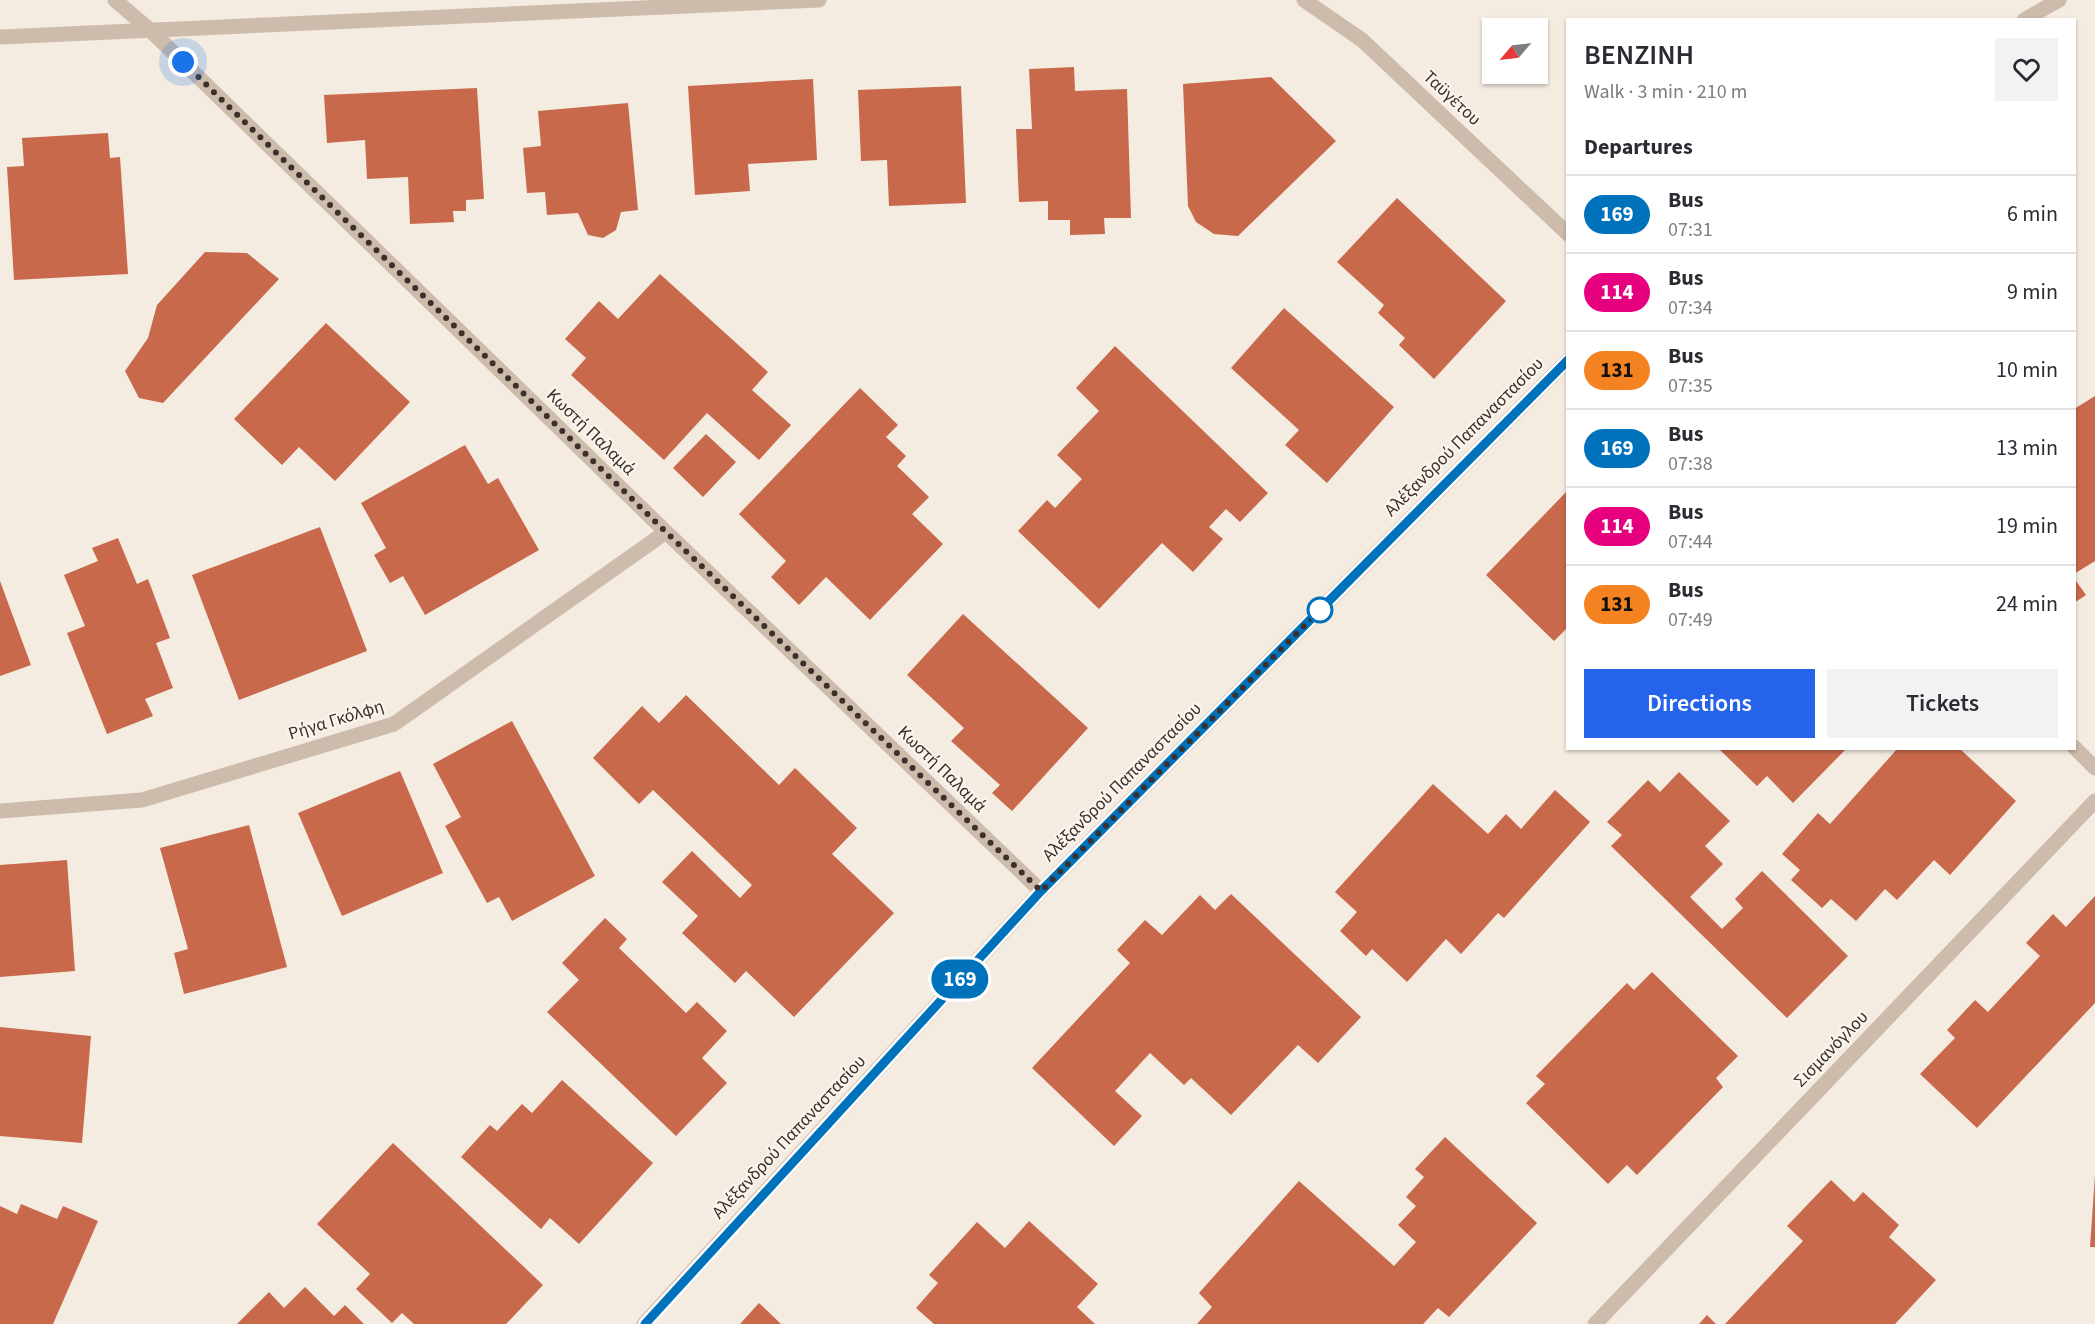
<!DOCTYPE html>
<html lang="en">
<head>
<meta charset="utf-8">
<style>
	:root { --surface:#fff; --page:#f2f2f3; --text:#2b2b33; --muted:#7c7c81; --line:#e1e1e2; --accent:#2563eb }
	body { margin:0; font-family:"Source Sans 3",sans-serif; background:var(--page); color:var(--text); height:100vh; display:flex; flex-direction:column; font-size:22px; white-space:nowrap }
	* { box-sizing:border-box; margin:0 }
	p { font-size:20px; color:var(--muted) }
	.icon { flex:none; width:33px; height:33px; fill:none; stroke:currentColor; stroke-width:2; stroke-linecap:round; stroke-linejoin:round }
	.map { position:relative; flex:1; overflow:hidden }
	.details { position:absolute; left:1566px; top:18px; width:510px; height:732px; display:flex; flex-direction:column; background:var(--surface); border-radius:0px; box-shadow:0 2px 4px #0004 }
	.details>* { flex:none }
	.badge { padding:0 12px; border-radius:20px; font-size:21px; line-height:39px }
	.needle { width:39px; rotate:242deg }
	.buttons { position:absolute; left:1482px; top:18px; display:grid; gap:12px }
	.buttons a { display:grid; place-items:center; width:66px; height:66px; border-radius:0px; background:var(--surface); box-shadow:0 2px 4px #0004; font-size:30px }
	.you { position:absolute; width:30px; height:30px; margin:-15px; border:4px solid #fff; border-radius:50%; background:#1a73e8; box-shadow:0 0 0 9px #1a73e833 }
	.map>.badge { position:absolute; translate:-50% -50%; box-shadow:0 0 0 3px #fff }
	h2 { padding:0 18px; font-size:22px; line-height:54px }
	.round { display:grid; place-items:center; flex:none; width:63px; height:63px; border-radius:0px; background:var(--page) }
	.head { display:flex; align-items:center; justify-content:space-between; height:102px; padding:0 18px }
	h1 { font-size:28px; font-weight:600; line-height:45px }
	.button { display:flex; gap:12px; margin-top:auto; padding:12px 18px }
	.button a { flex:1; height:69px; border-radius:0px; background:var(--accent); color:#fff; font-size:24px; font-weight:600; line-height:69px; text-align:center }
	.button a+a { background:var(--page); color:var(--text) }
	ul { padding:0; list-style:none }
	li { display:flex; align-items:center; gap:18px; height:78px; padding:0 18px; border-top:2px solid var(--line) }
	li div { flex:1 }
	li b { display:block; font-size:22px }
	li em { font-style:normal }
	li .badge { min-width:66px; font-weight:700; text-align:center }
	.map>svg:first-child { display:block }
	.building { fill:#c8694b }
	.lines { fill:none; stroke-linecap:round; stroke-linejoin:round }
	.street { stroke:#cdbbac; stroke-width:15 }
	.line-casing { stroke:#fff; stroke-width:14 }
	.line { stroke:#0072bc; stroke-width:9 }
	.walk { stroke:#3b302b; stroke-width:6; stroke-dasharray:0 10.8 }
	.stop-dot { fill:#fff; stroke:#0072bc; stroke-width:3 }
	.labels { text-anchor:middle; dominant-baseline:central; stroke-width:4.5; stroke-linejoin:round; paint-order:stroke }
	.street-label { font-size:18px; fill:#3b302b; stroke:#fbf5ee }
</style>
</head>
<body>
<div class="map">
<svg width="2095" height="1324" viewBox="0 0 2095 1324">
	<rect width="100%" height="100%" fill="#f4ebe1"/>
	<!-- building -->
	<path class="building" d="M1074,67L1075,91L1127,89L1131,218H1104L1105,234L1070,235V220H1048V201L1019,202L1016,129H1032L1029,69Z
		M1271,77L1336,141L1238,236L1214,234L1196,222L1188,206L1183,84Z
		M813,79L817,160L748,164L750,191L695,195L688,86Z
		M961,86L966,203L889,206L887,160L861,161L858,90Z
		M477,88L484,199L466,200V211H453L454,222L410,224L408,177L367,179L365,140L327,143L324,95Z
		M628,103L638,210L621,212L616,230L603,238L588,235L578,213L547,215L545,192L527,193L523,148L541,146L538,111Z
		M108,133L110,158L120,157L128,274L14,280L7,167L24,166L22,138Z
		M1397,198L1506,301L1434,379L1399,345L1405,338L1378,313L1384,305L1337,262Z
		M205,252L247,253L279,279L163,403L139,398L125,371L148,338L157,305Z
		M660,274L768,372L752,390L791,425L759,460L707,413L664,460L571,375L586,358L565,339L599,301L618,319Z
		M1284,308L1394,407L1327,483L1285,445L1299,430L1231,368Z
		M326,323L410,402L335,481L299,447L282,465L234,419Z
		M1115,346L1268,493L1240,522L1226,509L1209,527L1223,539L1193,572L1162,543L1099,609L1018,531L1047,500L1055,508L1082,479L1057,455L1099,411L1076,388Z
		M860,388L898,425L886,437L906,456L897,466L929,497L912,514L943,544L870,620L826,577L799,605L771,577L786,561L739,514Z
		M2095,396V561L2074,574V409Z
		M706,434L736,462L703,497L673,468Z
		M465,445L488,484L498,478L539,550L425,615L403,576L390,583L374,555L386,548L361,503Z
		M1568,490V627L1554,641L1486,575Z
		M320,527L367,651L239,700L192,575Z
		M118,538L137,584L148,579L170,638L156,643L173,688L145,699L153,716L107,734L67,633L85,626L64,575L98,561L92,548Z
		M2074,578L2086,595L2074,603Z
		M0,581L31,665L0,676Z
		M963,614L1088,728L1012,811L992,793L1000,785L951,741L964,728L907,675Z
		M686,695L779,785L795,768L857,828L832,854L894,913L794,1017L746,971L735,983L682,933L698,916L662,882L692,851L740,898L752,885L653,790L639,804L593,758L642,706L659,723Z
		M512,721L595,876L512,921L499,897L487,903L445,826L461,817L433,764Z
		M1718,748H1847L1793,803L1767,776L1757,786Z
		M1898,748H1959L2016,801L1950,875L1934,860L1897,900L1885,889L1856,921L1831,899L1822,908L1791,880L1800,870L1782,854L1818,813L1830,824Z
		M400,771L443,873L342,916L298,813Z
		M1679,772L1730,821L1705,846L1723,864L1690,897L1722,929L1743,908L1735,899L1762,871L1848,956L1787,1018L1611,846L1622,835L1607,822L1648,780L1660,792Z
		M1433,784L1488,834L1506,814L1521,829L1555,790L1590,822L1504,918L1498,913L1461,954L1446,939L1407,982L1372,949L1366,956L1340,931L1357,912L1335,892Z
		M249,825L287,967L184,994L174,953L188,949L160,848Z
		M67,860L75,971L0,977V865Z
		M1231,894L1361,1017L1318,1063L1298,1045L1231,1115L1191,1078L1184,1085L1150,1053L1115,1091L1142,1116L1114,1146L1032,1068L1130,963L1117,950L1145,920L1162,935L1200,895L1215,910Z
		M2095,896V1003L1977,1128L1920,1074L1955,1038L1947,1030L1975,1000L1988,1012L2040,956L2026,943L2053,914L2066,927Z
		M605,918L627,939L619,948L686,1013L697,1002L727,1031L702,1058L727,1083L676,1136L547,1012L579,980L562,963Z
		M1652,972L1738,1056L1716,1078L1723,1087L1637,1175L1627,1165L1608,1184L1526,1103L1545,1084L1536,1076L1627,983L1634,990Z
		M0,1027L91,1036L82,1143L0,1136Z
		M562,1080L653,1163L579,1244L550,1218L541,1229L461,1157L490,1125L497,1131L522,1104L532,1113Z
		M1445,1137L1537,1223L1449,1317L1438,1308L1423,1324H1197L1212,1307L1199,1293L1299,1181L1394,1266L1416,1242L1398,1225L1416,1206L1406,1197L1424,1177L1415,1169Z
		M393,1143L543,1285L506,1324H414L402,1313L392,1323L356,1289L370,1274L317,1224Z
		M2095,1175V1247H2090Z
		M1831,1180L1854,1202L1863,1192L1899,1225L1889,1237L1936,1280L1895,1324H1725L1803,1241L1787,1226Z
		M21,1204L57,1219L63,1206L98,1221L53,1324H0V1206L17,1214Z
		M1029,1221L1098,1284L1077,1307L1095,1324H934L916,1308L938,1283L929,1275L977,1222L1005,1248Z
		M305,1287L334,1316L345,1305L364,1324H237L269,1292L284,1308Z
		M759,1303L781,1324H740Z
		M1707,1315L1716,1324H1699Z"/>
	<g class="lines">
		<!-- street -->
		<path class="street" d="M115,0L150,30L666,532L1041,891
			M1304,0L1362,40L1568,234
			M2024,20L2059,0
			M0,37L819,0
			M2074,747L2095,768
			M0,811L142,800L394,724L666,532
			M644,1324L1041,891L1568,360
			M1595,1324L2095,801"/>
	</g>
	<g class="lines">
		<defs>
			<path id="line" d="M645,1324L1041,891L1568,360"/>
		</defs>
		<!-- line casing -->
		<use href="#line" class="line-casing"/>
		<!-- line -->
		<use href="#line" class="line"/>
		<!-- walk -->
		<path class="walk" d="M183,62L666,532L1041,891L1320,610"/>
	</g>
	<!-- markers -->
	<circle class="stop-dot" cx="1320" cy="610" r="12"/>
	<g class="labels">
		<!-- street labels -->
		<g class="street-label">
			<text transform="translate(1452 98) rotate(43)">Ταϋγέτου</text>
			<text transform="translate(591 432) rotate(44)">Κωστή Παλαμά</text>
			<text transform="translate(1464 437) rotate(-45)">Αλέξανδρού Παπαναστασίου</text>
			<text transform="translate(336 720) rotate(-17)">Ρήγα Γκόλφη</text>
			<text transform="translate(942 769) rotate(44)">Κωστή Παλαμά</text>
			<text transform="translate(1122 782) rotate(-45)">Αλέξανδρού Παπαναστασίου</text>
			<text transform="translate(1831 1049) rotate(-46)">Σισμανόγλου</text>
			<text transform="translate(789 1137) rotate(-47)">Αλέξανδρού Παπαναστασίου</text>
		</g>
	</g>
</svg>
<div class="buttons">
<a><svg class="needle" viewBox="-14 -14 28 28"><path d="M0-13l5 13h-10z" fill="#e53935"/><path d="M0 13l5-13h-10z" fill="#7c7c81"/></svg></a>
</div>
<div class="you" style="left:183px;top:62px"></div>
<b class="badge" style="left:960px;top:979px;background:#0072bc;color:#fff">169</b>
<section class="details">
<div class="head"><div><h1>ΒΕΝΖΙΝΗ</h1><p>Walk · 3 min · 210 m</p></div><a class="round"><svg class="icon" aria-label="heart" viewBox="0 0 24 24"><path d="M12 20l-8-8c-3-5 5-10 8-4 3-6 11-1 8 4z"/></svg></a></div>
<h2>Departures</h2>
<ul>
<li><span class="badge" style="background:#0072bc;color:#fff">169</span><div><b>Bus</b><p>07:31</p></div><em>6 min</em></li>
<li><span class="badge" style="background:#e6007e;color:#fff">114</span><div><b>Bus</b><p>07:34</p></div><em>9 min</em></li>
<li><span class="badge" style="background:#f58220;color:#111">131</span><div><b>Bus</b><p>07:35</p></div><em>10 min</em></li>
<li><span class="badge" style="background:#0072bc;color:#fff">169</span><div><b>Bus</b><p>07:38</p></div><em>13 min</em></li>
<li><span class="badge" style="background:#e6007e;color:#fff">114</span><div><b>Bus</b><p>07:44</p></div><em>19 min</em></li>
<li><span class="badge" style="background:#f58220;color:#111">131</span><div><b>Bus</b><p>07:49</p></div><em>24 min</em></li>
</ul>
<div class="button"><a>Directions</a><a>Tickets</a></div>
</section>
</div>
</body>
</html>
